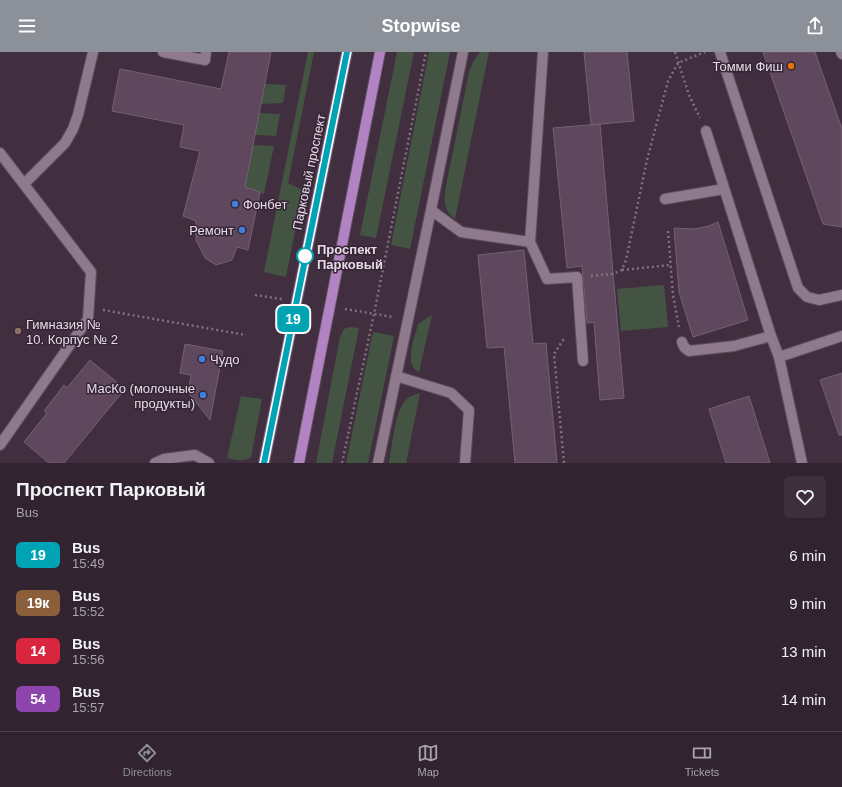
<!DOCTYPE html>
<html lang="en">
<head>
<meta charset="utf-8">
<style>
	:root { --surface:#312330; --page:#3d2f3c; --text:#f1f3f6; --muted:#a8a4ab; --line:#4c404c; --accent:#8c9099 }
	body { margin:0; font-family:Arial,sans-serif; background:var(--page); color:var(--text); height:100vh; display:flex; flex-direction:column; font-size:15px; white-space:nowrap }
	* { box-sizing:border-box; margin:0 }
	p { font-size:13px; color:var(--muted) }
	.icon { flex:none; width:22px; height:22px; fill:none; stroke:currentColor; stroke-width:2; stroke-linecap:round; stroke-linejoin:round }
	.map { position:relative; height:411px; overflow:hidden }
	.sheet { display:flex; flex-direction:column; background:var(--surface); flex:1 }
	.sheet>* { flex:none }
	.badge { padding:0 8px; border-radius:6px; font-size:14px; line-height:26px }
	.map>.badge { position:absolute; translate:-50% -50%; box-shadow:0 0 0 2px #fff }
	.round { display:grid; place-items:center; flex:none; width:42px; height:42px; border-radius:6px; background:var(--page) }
	.summary { display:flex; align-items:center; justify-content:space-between; height:68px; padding:0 16px }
	h1 { font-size:19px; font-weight:700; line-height:30px }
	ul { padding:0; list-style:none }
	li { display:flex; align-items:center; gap:12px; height:48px; padding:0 16px }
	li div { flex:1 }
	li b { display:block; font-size:15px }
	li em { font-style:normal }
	li .badge { min-width:44px; font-weight:700; text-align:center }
	header { display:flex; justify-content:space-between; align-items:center; height:52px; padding:0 16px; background:var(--accent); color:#fff; font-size:18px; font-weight:700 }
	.dock { display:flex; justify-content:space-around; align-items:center; height:56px; border-top:1px solid var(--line); background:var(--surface); font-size:11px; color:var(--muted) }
	.dock a { display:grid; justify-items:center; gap:2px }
	.dock .on { color:var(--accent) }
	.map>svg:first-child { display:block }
	.green { fill:#435542 }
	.building { fill:#5f485d; stroke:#746073 }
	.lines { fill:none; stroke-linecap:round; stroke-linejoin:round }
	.minor-casing { stroke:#5d4e5c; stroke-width:12 }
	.major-casing { stroke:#5d4e5c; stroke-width:12 }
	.path { stroke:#817180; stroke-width:2.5; stroke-dasharray:2 3; stroke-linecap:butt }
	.minor { stroke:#8f798d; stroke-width:10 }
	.major { stroke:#b183c3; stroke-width:10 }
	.line-casing { stroke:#fff; stroke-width:9 }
	.line { stroke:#00a3b4; stroke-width:6 }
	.food-dot { fill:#e8710a; stroke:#362536; stroke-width:1.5 }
	.shop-dot { fill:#3f7fe0; stroke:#362536; stroke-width:1.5 }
	.stop-dot { fill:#fff; stroke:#00a3b4; stroke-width:2 }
	.education-dot { fill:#8d6e63; stroke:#362536; stroke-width:1.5 }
	.labels { text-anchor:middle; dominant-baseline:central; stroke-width:3; stroke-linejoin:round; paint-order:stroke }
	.poi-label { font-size:13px; fill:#e7dbe6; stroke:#362536; text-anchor:end }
	.street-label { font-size:13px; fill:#e7dbe6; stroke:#362536 }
	.stop-label { font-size:13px; font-weight:bold; fill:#e7dbe6; stroke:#362536; text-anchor:start }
</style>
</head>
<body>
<header><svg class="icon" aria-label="menu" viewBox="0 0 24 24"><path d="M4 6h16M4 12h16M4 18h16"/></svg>Stopwise<svg class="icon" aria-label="share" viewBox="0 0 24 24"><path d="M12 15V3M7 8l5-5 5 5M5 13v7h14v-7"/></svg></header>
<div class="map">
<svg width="842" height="411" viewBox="0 0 842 411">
	<rect width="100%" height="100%" fill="#412f40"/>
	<!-- green -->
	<path class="green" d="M308,0H314L288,131L303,138L286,225L264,220Z
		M397,0H414L376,186L360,183Z
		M429,0H450L410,197L391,193Z
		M480,0H489L455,167C445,161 444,150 445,139L469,20L473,10Z
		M265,32L286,33L283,51L261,52Z
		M259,61L280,62L276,84L255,83Z
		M253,93L274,94L264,142L245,135Z
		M664,233L668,275L621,279L617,237Z
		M432,263L419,320C403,313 415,285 418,272Z
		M349,275L359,276L332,411H316L340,285L344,277Z
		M373,280L394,284L368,411H346Z
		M420,341L406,411H389C392,395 395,362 404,350C408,345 413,343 420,341Z
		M241,344L262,347L251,405C243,410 236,408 227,406Z"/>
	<!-- building -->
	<path class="building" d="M229,0H271L245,135L260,140L248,198L237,195L232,208L216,213L205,206L196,188V169L183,164L200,99L180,95L184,73L112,59L120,17L221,37Z
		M584,0H627L634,69L591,73Z
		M763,0H815L842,77V175L823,172Z
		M600,72L624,346L600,348L594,270L587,271L582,214L567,216L553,76Z
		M718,170L748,268L693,285L679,240L674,176L695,177L709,174Z
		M524,198L533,292L546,291L557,411H515L504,295L487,296L478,203Z
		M185,292L223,299L210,368L188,340L191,323L180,321Z
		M90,308L125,337L64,411H49L24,390L47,361L44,359L64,333L67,336Z
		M842,321V383H839L820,328Z
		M749,344L770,411H726L709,357Z"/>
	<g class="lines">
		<defs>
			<path id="minor" d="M163,0L205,8L206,0
				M720,0L798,236L807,245L819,248L842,243
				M841,0L842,2
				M706,79L771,284L779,305L802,411
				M0,101L91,220L88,267L0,393
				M24,132L65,91L73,77L78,63L93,0
				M665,147L724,137
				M431,158L461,180L530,190L543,0
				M530,190L547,227L577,225L583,309
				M682,290L684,295L689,299L734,294L771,284
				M779,305L842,284
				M396,324L451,341L469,358L465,411
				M155,411L164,407L195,403L209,411
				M378,411L431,158L463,0"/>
			<path id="major" d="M264,411L347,0
				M299,411L380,0"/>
		</defs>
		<!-- minor casing -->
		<use href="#minor" class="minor-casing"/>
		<!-- major casing -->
		<use href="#major" class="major-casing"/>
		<!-- path -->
		<path class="path" d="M675,0L689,43L700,66
			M668,179L673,243L679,275
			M622,218L670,213
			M591,224L612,222L622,218L626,208L647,108L668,29L678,11L705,0
			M255,243L282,247
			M345,257L393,265
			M103,258L246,283
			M342,411L374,262L426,0
			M564,411L554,302L565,285"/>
		<!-- minor -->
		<use href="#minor" class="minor"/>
		<!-- major -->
		<use href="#major" class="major"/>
	</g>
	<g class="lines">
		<defs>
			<path id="line" d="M264,411L347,0"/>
		</defs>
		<!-- line casing -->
		<use href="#line" class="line-casing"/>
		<!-- line -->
		<use href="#line" class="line"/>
	</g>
	<!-- markers -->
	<circle class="food-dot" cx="791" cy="14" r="4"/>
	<g class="shop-dot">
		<circle cx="235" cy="152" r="4"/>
		<circle cx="242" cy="178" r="4"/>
		<circle cx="202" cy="307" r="4"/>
		<circle cx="203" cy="343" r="4"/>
	</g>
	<circle class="stop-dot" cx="305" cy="204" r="8"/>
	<circle class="education-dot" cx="18" cy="279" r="4"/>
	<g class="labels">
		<!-- poi labels -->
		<g class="poi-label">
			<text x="783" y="14">Томми Фиш</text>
			<text x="243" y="152" text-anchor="start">Фонбет</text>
			<text x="234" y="178">Ремонт</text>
			<text x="26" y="272" text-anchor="start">Гимназия №<tspan x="26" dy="15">10. Корпус № 2</tspan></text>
			<text x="210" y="307" text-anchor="start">Чудо</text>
			<text x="195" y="336">МасКо (молочные<tspan x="195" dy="15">продукты)</tspan></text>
		</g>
		<!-- street labels -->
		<g class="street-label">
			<text transform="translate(309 120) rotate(-78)">Парковый проспект</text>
		</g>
		<!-- stop labels -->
		<g class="stop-label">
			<text x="317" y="197">Проспект<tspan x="317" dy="15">Парковый</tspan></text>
		</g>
	</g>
</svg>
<b class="badge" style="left:293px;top:267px;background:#00a3b4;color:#fff">19</b>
</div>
<section class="sheet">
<div class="summary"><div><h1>Проспект Парковый</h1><p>Bus</p></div><a class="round"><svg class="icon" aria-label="heart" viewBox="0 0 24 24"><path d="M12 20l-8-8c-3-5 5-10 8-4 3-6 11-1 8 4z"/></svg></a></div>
<ul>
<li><span class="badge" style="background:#00a3b4;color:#fff">19</span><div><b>Bus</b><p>15:49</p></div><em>6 min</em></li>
<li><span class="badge" style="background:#8b5e3c;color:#fff">19к</span><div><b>Bus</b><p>15:52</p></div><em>9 min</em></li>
<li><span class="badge" style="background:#d7263d;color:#fff">14</span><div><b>Bus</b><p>15:56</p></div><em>13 min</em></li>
<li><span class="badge" style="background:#8e44ad;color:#fff">54</span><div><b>Bus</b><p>15:57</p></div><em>14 min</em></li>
</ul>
</section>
<nav class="dock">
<a class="on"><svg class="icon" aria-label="directions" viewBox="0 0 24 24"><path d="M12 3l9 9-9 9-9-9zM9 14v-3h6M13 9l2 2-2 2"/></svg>Directions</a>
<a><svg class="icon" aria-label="map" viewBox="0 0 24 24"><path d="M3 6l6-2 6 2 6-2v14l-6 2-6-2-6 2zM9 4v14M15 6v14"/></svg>Map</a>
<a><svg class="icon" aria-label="tickets" viewBox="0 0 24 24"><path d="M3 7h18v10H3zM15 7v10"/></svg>Tickets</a>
</nav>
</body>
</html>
